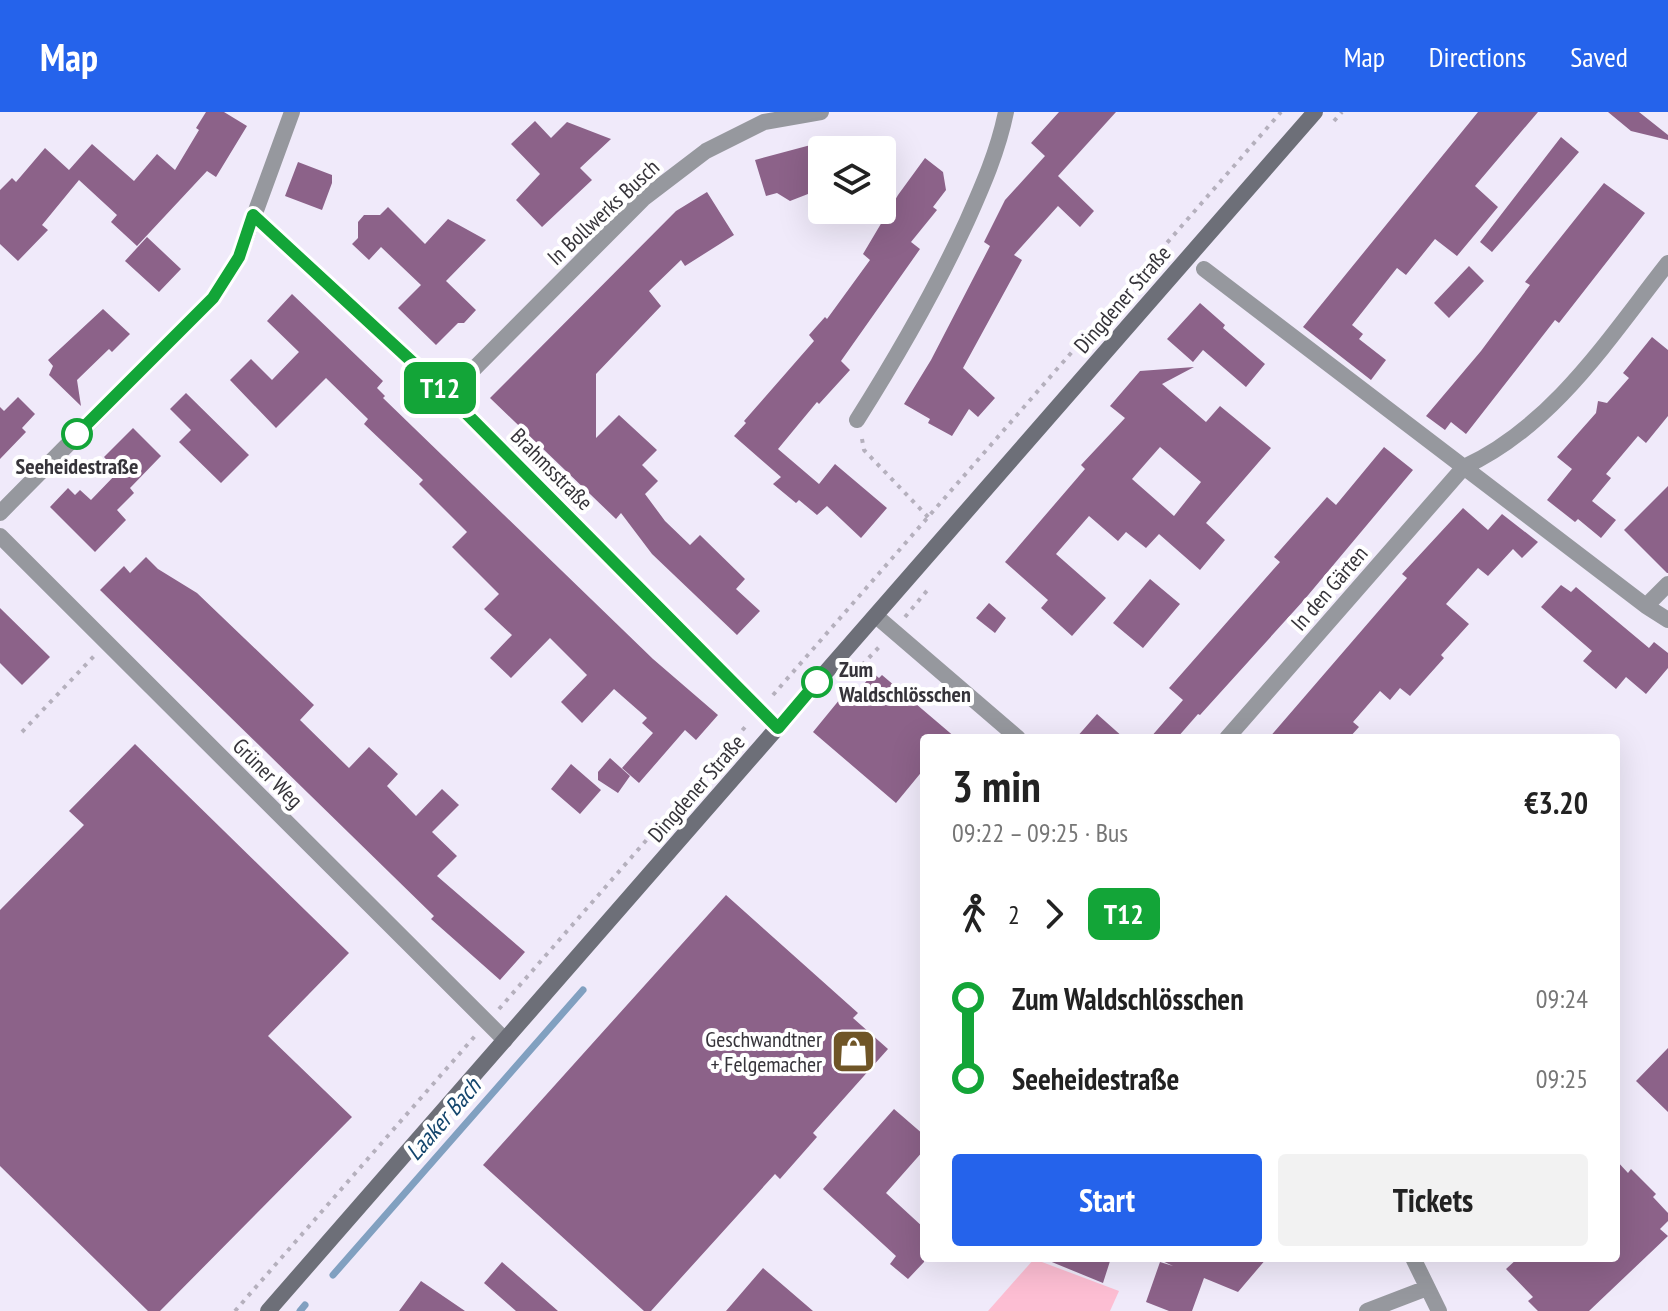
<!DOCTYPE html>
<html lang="en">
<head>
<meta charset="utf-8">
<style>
	:root { --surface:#fff; --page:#f2f2f2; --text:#222; --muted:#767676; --accent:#2563eb }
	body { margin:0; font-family:"PT Sans Narrow",sans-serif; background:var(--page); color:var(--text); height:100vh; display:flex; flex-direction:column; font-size:30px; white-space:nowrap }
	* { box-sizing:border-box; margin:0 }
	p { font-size:26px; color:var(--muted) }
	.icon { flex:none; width:44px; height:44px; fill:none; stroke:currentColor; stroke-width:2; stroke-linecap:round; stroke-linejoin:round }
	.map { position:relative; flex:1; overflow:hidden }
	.side { position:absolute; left:920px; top:622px; width:700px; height:528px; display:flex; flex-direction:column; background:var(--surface); border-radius:8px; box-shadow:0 8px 32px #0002 }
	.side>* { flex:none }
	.badge { padding:0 16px; border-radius:12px; font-size:28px; line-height:52px }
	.controls { position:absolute; left:808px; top:24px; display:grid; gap:16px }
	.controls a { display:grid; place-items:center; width:88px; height:88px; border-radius:8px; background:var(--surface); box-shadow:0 8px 32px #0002; font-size:40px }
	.map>.badge { position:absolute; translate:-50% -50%; box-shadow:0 0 0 4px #fff }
	.legs { display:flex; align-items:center; gap:12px; height:88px; padding:0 32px; font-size:26px }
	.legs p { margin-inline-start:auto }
	.summary { display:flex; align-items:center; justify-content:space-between; height:136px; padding:0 32px }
	h1 { font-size:44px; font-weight:600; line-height:60px }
	.primary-button { display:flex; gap:16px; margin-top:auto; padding:16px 32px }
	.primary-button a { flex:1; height:92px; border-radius:8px; background:var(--accent); color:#fff; font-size:32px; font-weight:600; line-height:92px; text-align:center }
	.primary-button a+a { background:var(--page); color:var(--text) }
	ul { padding:0 32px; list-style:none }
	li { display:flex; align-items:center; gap:28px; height:80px; font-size:30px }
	li i { display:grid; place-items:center; width:12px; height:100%; margin:0 10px; background:currentColor }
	li i::after { content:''; width:20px; height:20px; margin:-10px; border:6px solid; border-radius:50%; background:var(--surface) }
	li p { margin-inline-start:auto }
	li:first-child i { background:linear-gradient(#0000 50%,currentColor 0) }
	li:last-child i { background:linear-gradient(currentColor 50%,#0000 0) }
	header { display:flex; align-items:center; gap:48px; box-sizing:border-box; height:112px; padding:0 40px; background:var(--accent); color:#fff }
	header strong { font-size:38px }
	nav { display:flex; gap:44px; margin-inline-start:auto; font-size:28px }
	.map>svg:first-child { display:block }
	.green { fill:#fdbed3 }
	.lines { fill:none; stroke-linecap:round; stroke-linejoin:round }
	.stream { stroke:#81a0c0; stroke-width:7 }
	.building { fill:#8c6289; fill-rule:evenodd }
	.path { stroke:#b5b0bd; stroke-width:4; stroke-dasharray:4 6; stroke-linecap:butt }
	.minor { stroke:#96989e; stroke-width:16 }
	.secondary { stroke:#6d6f78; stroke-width:16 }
	.line-1-casing { stroke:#fff; stroke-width:18 }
	.line-1 { stroke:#13a538; stroke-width:12 }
	.stop-1-dot { fill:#fff; stroke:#13a538; stroke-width:4 }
	.labels { text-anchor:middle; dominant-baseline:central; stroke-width:8; stroke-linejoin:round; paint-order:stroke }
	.street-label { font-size:22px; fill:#36343a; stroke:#fff }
	.stop-label { font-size:22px; font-weight:bold; fill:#36343a; stroke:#fff }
	.poi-label { font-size:22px; fill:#36343a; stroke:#fff; text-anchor:end }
	.water-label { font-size:24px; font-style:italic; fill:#14466d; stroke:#fff }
</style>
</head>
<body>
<header>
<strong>Map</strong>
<nav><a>Map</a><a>Directions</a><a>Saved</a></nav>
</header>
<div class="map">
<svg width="1668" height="1199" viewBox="0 0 1668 1199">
	<rect width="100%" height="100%" fill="#f0eafa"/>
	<!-- green -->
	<path class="green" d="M1034,1147L1119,1179L1110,1199H988Z"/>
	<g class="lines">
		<!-- stream -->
		<path class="stream" d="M333,1163L583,878
			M300,1199L305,1193"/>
	</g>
	<!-- building -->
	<path class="building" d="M206,0H224L247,14L216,65L207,59L137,134L111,110L117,103L79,68L42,113L48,118L18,149L0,132V78L12,66L16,70L45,36L69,58L92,32L134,69L157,42L175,58L199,18L196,16Z
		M1059,0H1116L1058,64L1094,99L1080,115L1058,94L1014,143L1022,148L963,256L995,286L978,305L969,297L952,324L928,311L930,307L904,292L931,248L990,134L984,130L1005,88L1045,44L1031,31Z
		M1478,0H1538L1475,74L1498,95L1457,144L1435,127L1406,163L1397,156L1352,213L1363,222L1359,227L1386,248L1371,268L1303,215Z
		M1608,0H1639L1668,23V28L1631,19Z
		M535,9L551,26L567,10L611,27L580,56L592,68L542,115L516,88L540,62L511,32Z
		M1561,25L1579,40L1492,140L1480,130Z
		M822,30V110L808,82L790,89L777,81L766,84L755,48Z
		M925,46L943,60L946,78L933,95L937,98L911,130L920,137L841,249L850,258L819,292L817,290L778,337L819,372L835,352L887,396L861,426L827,394L817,403L799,388L796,391L773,372L781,365L734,324L746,311L744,309L814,229L809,223L825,205L827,207L870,148L863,142L898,83Z
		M298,50L332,63V71L322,98L285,84Z
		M1604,71L1645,101L1559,211L1555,208L1466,322L1451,310L1445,318L1426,304L1481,239L1530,173L1525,170Z
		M707,80L734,123L685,154L681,148L649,179L661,194L596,262V326L619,303L657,338L642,353L658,369L645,382L665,409L690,433L700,423L745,467L736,477L760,499L737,523L652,442L621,401L616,407L490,286L676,99Z
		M388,95L425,132L448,107L486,128L446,169L476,198L464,211H458L436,233L398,196L421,173L381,135L369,148L352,132L358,126V110L364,103H380Z
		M147,125L181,157L159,180L125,149Z
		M1469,154L1484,169L1449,206L1434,191Z
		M292,182L383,269L377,276L385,284L383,286L444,345L653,547L718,603L696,628L685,618L639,671L622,656L653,621L642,611L647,606L614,577L582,611L561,590L587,563L550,526L511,566L490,546L512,523L484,497L499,482L452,435L467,420L419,372L423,368L364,312L368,307L326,266L276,316L230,268L251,247L272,268L299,240L267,209Z
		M1200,191L1225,213L1223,216L1265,252L1246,275L1203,238L1193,250L1167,227Z
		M103,197L130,222L112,240L109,237L77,268L81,294L49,263L53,254L48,248Z
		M1652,225L1668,238V304L1646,331L1638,324L1606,362L1611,366L1592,389L1616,408L1601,426L1578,407L1575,410L1547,388L1572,357L1557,345L1596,301L1598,289L1607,291L1629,266L1623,261Z
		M1194,255L1162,272L1206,310L1220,294L1271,336L1206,411L1225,428L1200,458L1159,422L1146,436L1126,420L1118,429L1089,404L1056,442L1106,486L1072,524L1041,496L1048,488L1005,450L1085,357L1081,353L1125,306L1110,294L1140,259ZM1160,335L1201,370L1174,404L1132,367Z
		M186,281L249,343L221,371L179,330L191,318L170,297Z
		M18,285L35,302L22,316L26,320L0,347V295L4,299Z
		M133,316L161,344L130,376L134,381L117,398L126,408L95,440L50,395L68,376L75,383L80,378L91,388L118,360L104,345Z
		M1384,335L1413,358L1304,488L1200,603L1198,602L1177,626H1150L1183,588L1169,576L1280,450L1274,445L1327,385L1336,393Z
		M1668,374V461H1667L1624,418Z
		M1463,396L1488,418L1502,402L1538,430L1522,446L1513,437L1488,464L1478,456L1446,492L1469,512L1441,543L1444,546L1410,584L1400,576L1390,588L1380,579L1353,610L1359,615L1349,626H1269L1407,466L1402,462Z
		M146,445L158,457L197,481L314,593L300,608L349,656L369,635L398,662L387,674L416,704L442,677L459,693L432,720L457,744L437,764L525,840L500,868L431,807L434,804L100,478L124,454L130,461Z
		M1150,467L1180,492L1143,536L1113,511Z
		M1561,473L1571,480L1576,475L1649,536L1654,530L1668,541V556L1646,582L1626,565L1616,577L1583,549L1592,539L1541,495Z
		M989,491L1006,506L995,521L976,506Z
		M0,496L50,545L22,573L0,551Z
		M873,561L879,566L882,563L956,626H924V657L896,691L813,620L840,587L847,593Z
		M1097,602L1124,626H1076Z
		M135,632L349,841L268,924L352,1005L160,1199H148L0,1054V798L84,713L69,699Z
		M610,646L630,664L618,681L598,668V660Z
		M571,652L601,678L580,702L551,677Z
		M726,783L858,901L853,906L888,937L813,1021L817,1025L780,1067L775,1062L651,1199H644L483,1053Z
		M1668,936V1000L1636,969Z
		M894,997L924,1023V1038L886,1081L924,1116V1150L908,1167L890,1152L896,1144L823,1077Z
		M1616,1048L1628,1061L1631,1057L1656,1082L1653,1085L1668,1101V1109L1660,1117L1668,1124L1589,1199H1538L1528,1189L1533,1185L1506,1157L1518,1146H1616Z
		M1042,1146H1111L1103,1171Z
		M1156,1146H1267L1238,1180L1204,1166L1192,1199H1169L1146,1190L1160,1150L1173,1154Z
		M502,1150L558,1199H516L484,1171Z
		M763,1156L813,1199H726Z
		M421,1169L465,1199H399Z"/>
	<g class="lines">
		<!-- path -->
		<path class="path" d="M1334,9L1342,0
			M862,327L864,338L929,406
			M905,505L930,475
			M862,553L881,533
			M773,583L1281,0
			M22,620L94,544
			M499,897L746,614
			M235,1199L475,924"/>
		<!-- minor -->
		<path class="minor" d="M253,103L448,283L778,616
			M1204,157L1646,494L1668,508
			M448,283L643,87L706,39L764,10L821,0
			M857,308C898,243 935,179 967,109C983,73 998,39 1006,0
			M0,401L213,186L239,145L292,0
			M0,424L505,928
			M1646,494L1668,472
			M876,504L1018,626
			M1227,626L1464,355C1553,314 1609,226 1668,151
			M1413,1146L1439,1199
			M1367,1199L1427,1176"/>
		<!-- secondary -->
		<path class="secondary" d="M268,1199L1315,0"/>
	</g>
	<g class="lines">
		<defs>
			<path id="line-1" d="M77,322L213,186L239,145L253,103L448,283L778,616L817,570"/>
		</defs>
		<!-- line-1 casing -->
		<use href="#line-1" class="line-1-casing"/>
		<!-- line-1 -->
		<use href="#line-1" class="line-1"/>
	</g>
	<!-- icons -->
	<defs>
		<symbol id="shop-square" viewBox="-11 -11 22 22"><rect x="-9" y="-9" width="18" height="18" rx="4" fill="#6f5527" stroke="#fff"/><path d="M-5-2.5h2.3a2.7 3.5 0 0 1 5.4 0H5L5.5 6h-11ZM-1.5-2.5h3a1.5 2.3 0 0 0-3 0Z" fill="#fff"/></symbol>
	</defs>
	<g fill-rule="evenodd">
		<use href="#shop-square" x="828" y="914" width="51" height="51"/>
	</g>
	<!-- markers -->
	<g class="stop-1-dot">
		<circle cx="77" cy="322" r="14"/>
		<circle cx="817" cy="570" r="14"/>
	</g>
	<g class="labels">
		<!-- street labels -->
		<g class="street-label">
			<text transform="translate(603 100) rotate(-43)">In Bollwerks Busch</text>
			<text transform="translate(1122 187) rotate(-49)">Dingdener Straße</text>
			<text transform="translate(552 357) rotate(45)">Brahmsstraße</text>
			<text transform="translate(1329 476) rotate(-49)">In den Gärten</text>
			<text transform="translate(268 661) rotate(45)">Grüner Weg</text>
			<text transform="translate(696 676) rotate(-49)">Dingdener Straße</text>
		</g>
		<!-- stop labels -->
		<g class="stop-label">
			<text x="77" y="354">Seeheidestraße</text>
			<text x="839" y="557" text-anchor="start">Zum<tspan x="839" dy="25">Waldschlösschen</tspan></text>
		</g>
		<!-- poi labels -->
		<g class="poi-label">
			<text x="822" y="927">Geschwandtner<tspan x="822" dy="25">+ Felgemacher</tspan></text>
		</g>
		<!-- water labels -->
		<g class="water-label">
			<text transform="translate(443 1007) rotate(-49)">Laaker Bach</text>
		</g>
	</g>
</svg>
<div class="controls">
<a><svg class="icon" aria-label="layers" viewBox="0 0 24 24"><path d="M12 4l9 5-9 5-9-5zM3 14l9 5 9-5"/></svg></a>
</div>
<b class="badge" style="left:440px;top:276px;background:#13a538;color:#fff">T12</b>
<section class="side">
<div class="summary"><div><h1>3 min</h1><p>09:22 – 09:25 · Bus</p></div><b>€3.20</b></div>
<div class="legs"><svg class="icon" aria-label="walk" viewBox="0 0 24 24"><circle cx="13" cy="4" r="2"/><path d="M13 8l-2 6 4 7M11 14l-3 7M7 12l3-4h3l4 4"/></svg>2<svg class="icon" aria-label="forward" viewBox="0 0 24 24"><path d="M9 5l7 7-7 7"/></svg><b class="badge" style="background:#13a538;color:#fff">T12</b></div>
<ul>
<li><i style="color:#13a538"></i><b>Zum Waldschlösschen</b><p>09:24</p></li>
<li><i style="color:#13a538"></i><b>Seeheidestraße</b><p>09:25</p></li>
</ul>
<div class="primary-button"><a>Start</a><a>Tickets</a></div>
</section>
</div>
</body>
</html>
